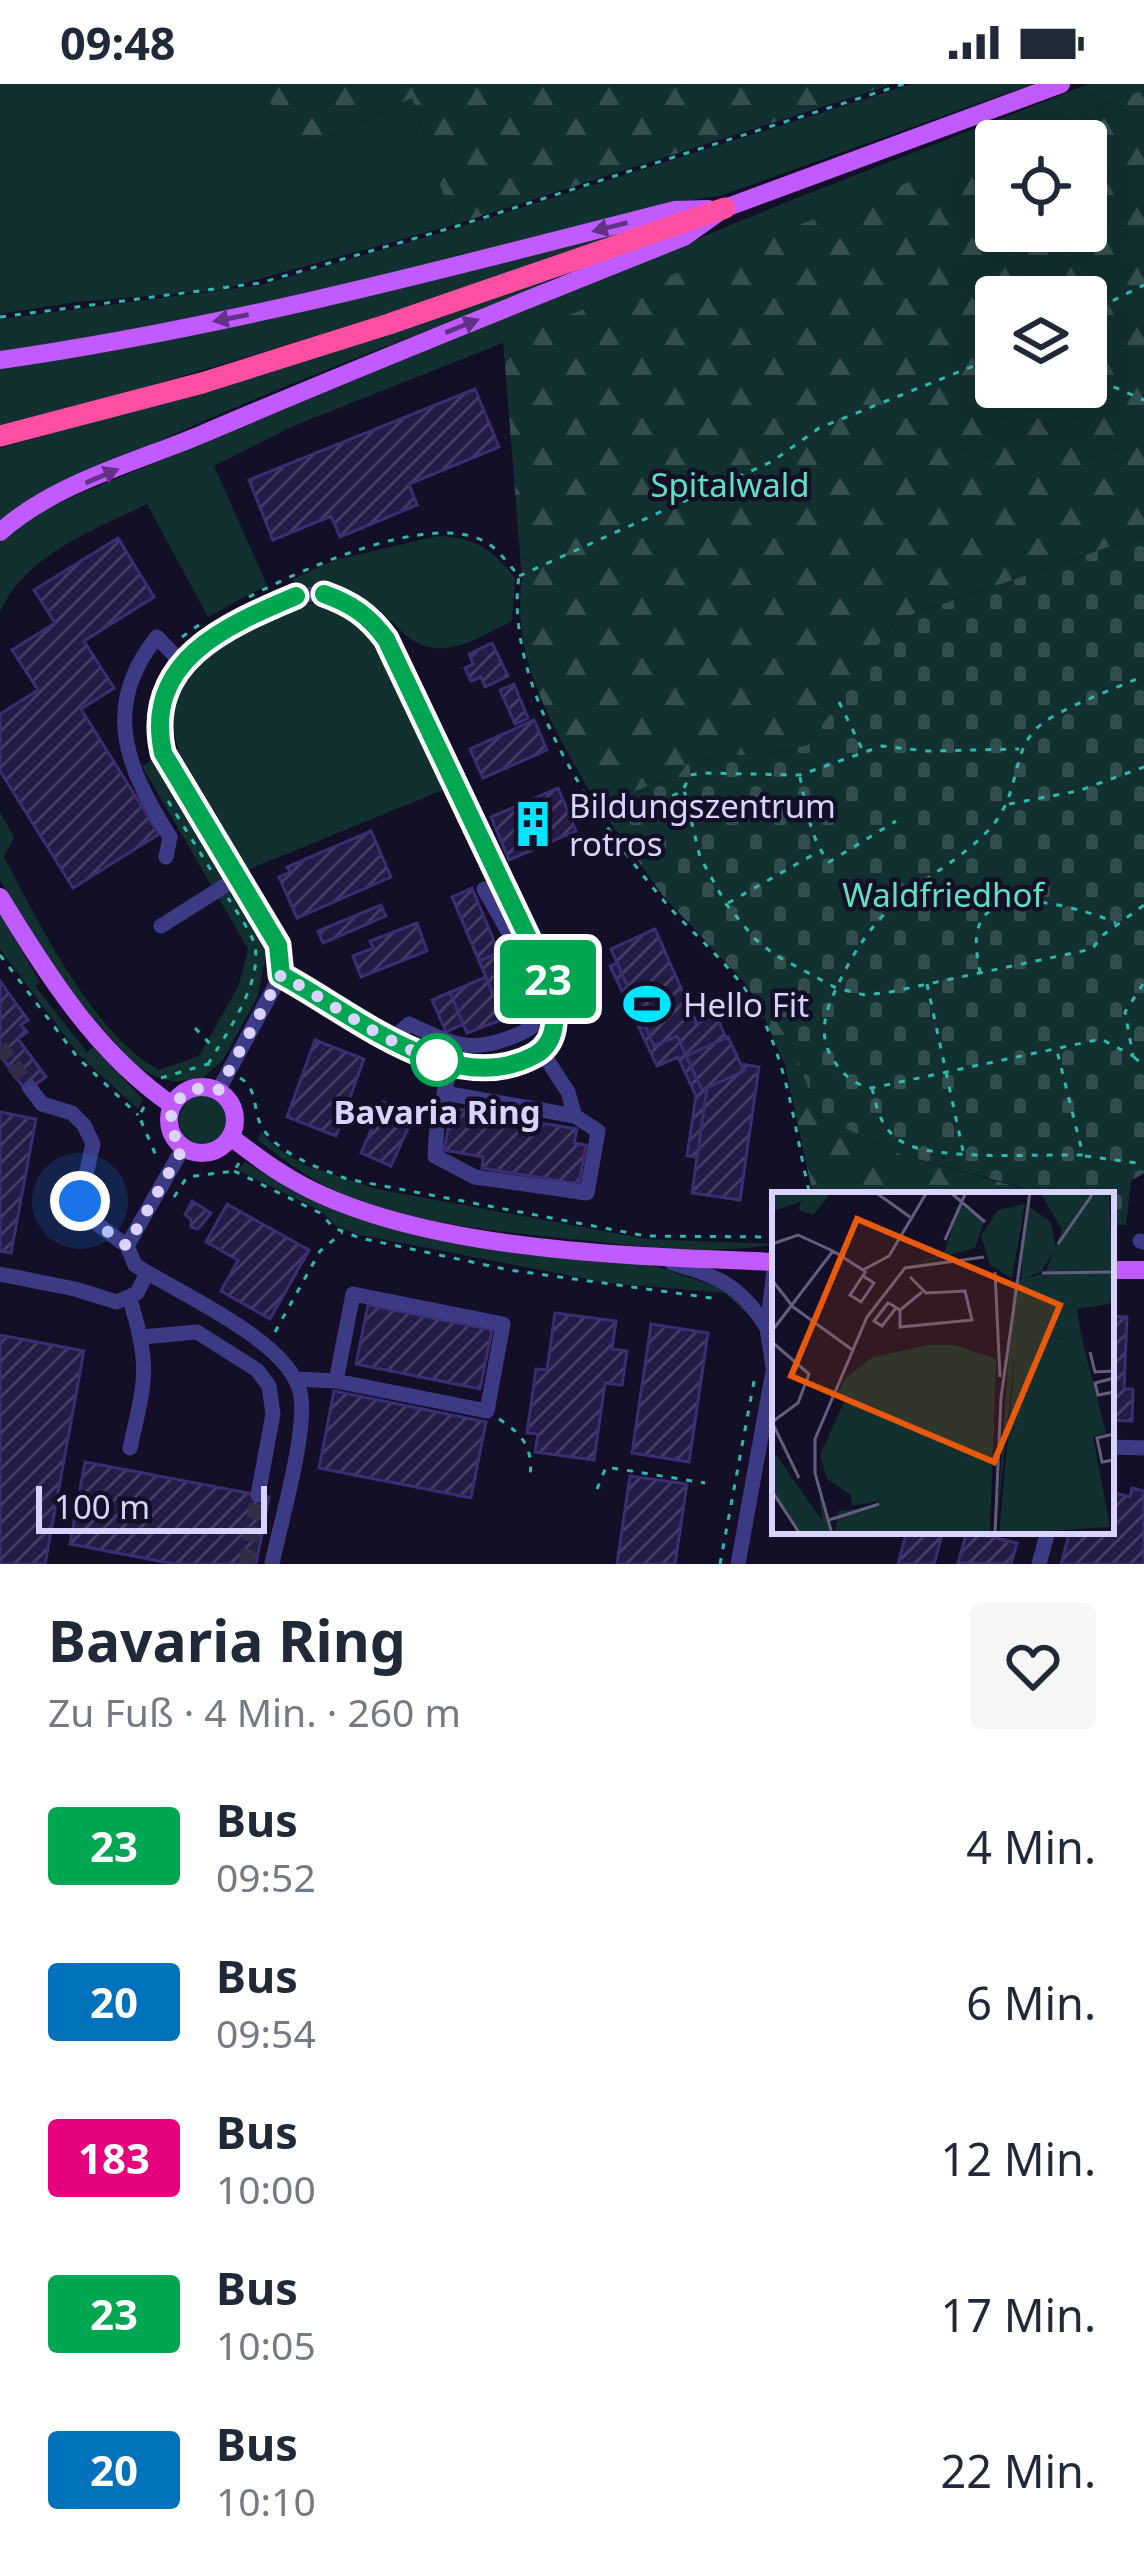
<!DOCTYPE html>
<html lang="de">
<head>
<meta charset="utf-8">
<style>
	:root { --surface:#fff; --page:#f6f6f7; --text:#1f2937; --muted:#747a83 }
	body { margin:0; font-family:"Noto Sans",sans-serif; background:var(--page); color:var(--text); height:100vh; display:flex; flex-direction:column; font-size:45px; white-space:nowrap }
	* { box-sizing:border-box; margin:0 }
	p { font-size:39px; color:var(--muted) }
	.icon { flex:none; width:66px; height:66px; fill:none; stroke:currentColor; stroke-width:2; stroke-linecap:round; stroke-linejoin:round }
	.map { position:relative; height:1480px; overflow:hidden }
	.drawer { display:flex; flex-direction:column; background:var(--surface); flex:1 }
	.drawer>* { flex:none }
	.badge { padding:0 24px; border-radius:9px; font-size:42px; line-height:78px }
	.controls { position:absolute; left:975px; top:36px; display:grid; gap:24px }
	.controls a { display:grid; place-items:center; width:132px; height:132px; border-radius:12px; background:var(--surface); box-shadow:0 12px 48px #0002; font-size:60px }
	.scale { position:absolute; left:36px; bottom:30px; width:231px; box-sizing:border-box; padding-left:12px; border:6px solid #d9d4ff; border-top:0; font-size:33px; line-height:42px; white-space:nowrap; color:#d9d4ff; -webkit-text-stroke:9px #130f26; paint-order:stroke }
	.you { position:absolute; width:60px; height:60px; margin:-30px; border:9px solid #fff; border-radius:50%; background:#1a73e8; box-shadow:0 0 0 18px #1a73e833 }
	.map>.badge { position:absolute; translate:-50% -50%; box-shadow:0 0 0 6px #fff }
	.round { display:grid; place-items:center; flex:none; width:126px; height:126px; border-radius:12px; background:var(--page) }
	.head { display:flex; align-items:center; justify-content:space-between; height:204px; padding:0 48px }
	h1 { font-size:57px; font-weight:700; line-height:90px }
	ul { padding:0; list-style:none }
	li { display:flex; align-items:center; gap:36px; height:156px; padding:0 48px }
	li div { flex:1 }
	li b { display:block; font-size:45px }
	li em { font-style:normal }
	li .badge { min-width:132px; font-weight:700; text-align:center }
	.status { display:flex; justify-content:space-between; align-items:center; height:84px; padding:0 60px; background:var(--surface); direction:ltr }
	.status svg { height:33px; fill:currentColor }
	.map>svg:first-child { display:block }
	.grass { fill:#12302f }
	.forest { fill:url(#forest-firs); fill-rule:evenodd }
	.cemetery { fill:url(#cemetery-stones) }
	.building { fill:url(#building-hatch); stroke:#3b2d73; stroke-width:3 }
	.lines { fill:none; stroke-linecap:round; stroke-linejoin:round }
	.minor-tunnel { stroke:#312d47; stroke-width:15; stroke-dasharray:15 8; stroke-linecap:butt }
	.path { stroke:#2fb8b0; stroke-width:3; stroke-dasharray:6 9; stroke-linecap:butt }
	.minor { stroke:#3d3a85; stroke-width:15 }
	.major { stroke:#c25bff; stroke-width:18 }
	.highway { stroke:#ff4fa3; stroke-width:21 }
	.oneway { fill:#623188 }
	.line-casing { stroke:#fff; stroke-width:27 }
	.line { stroke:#00a651; stroke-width:18 }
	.walk { stroke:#d9d4ff; stroke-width:12; stroke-dasharray:0 21.6 }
	.stop-dot { fill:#fff; stroke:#00a651; stroke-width:6 }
	.labels { text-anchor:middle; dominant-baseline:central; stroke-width:9; stroke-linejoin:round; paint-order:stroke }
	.park-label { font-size:33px; fill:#5fe0c0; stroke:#130f26 }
	.poi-label { font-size:33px; fill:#d9d4ff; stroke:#130f26; text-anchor:start }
	.stop-label { font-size:33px; font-weight:bold; fill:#d9d4ff; stroke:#130f26 }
	.inset-road { fill:none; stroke:#625e7d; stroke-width:3 }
	.view { fill:#e8590c; fill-opacity:0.15; stroke:#e8590c; stroke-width:6 }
	.inset-edge { fill:none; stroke:#d9d4ff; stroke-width:6 }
</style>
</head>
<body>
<div class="status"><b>09:48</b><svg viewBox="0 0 49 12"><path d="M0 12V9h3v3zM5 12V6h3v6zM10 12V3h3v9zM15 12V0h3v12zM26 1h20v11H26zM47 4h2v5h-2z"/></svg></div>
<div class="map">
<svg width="1144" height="1480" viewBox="0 0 1144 1480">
	<defs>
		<pattern id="forest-firs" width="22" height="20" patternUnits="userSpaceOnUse" patternTransform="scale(3)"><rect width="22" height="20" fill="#12302f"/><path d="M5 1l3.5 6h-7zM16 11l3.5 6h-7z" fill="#344d4e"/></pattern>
		<pattern id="cemetery-stones" width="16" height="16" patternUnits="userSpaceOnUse" patternTransform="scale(3)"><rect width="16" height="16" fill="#12302f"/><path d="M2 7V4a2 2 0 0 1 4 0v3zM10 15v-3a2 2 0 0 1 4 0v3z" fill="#344d4e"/></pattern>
		<pattern id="building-hatch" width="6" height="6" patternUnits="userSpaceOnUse" patternTransform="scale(3)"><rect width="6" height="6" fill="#241b47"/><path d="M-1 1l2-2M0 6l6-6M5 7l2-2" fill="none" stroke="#433b63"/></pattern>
	</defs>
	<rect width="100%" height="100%" fill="#130f26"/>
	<!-- grass -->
	<path class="grass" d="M0,0H258L301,66L412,14L453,141L220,206L77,218L0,230Z
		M912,0H1033L720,112L673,119L408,193L0,270V235L261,201L454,145Z
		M1089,0H1144V6L1013,57H996V64L291,343L214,382L267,501L208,533L147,420C94,446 25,471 0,528V459L24,436L74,412L789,117Z
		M619,147L622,153C416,222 209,287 0,344V281Z
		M547,196L548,200C367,271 166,341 0,440V364L201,308Z
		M437,452C475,453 492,465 515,494L512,537C466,560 431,585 392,537H385C362,508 332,501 296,503L293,495L335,476Z
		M324,518L348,526L380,557L448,704L245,787C198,705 119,622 230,552C260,534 289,520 324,518Z
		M153,676L263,853L267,867L257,914L223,976L202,995L173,998L154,992L135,981L60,896L0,796V728L14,753L4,773C38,837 94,952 159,986L199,972L239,901L248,865L142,682Z
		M0,829L40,898L35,902L87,968L93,963L143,1015L138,1025L80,972L0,865Z
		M179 1036a24 24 0 1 1 48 0a24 24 0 1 1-48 0Z
		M261,1048L273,1061L304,1081L377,1105L647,1155L775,1160C708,1172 639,1162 571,1155C496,1147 415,1140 344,1111C312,1097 286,1078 258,1056Z
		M245,1078L289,1104L340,1125L652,1181L727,1206L751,1233L725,1209L608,1199L360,1151L336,1142L321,1127L238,1086Z"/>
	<!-- forest -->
	<path class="forest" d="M258,0H894L453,141L412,14L301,66Z
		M1144,6V451L896,536L808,661L765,671H719L687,680L678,692L597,720C557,650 510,577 522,494L503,257L996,64V147H1086V57H1013ZM996,213H1086V303H996Z
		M759,921L778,922L819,1032L900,1070L1021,1104V1111H813L785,981Z"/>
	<!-- cemetery -->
	<path class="cemetery" d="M1144,451V1089L1131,1097L1126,1141H1111V1111H1021V1103L900,1070L819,1032L778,923L759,921L744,898L664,813L597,720L678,692L687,680L719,671H765L808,661L896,536Z"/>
	<!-- building -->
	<path class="building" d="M475,305L499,363L409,400L417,421L340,453L331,432L273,456L249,396Z
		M118,454L154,513L84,557L114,604L81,625L159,750L73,804L0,687V630L38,606L12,566L55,539L34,506Z
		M492,559L508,592L485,603L481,593L471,597L465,584L473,580L469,570Z
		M514,600L528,634L515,640L500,606Z
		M534,636L547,666L483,694L470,665Z
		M558,704L576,747L509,776L491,733Z
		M371,747L391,793L297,834L279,793L290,788L287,783Z
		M472,804L499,869L510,864L515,877L519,875L538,922L467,949L463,940L446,948L432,916L486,893L452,813Z
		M472,804L499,869L479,877L452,813Z
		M381,821L386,832L323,859L318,847Z
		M417,839L427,867L361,893L353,872L373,864L370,857Z
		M655,845L697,940L716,931L726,954L686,972L677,952L654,962L611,865Z
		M510,864L515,877L519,875L538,922L503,934L479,877Z
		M617,879L654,962L677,952L702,1006L707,1004L697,1073L687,1072L696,1012L678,973L657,982L610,882Z
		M0,897L28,936L21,941L27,948L18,955L46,993L26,1007L0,971Z
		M450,908L463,940L446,948L432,916Z
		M728,953L744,987L702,1006L686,972Z
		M315,956L364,975L336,1052L287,1033Z
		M741,980L759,983L740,1116L692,1109L707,1004L744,987Z
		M383,1018L414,1031L391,1082L361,1069Z
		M452,1024L577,1045L574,1059L586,1061L579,1100L482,1084L483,1073L444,1066Z
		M0,1028L36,1035L11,1169L0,1167Z
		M192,1117L211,1129L198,1145L191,1143V1135L185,1131Z
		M227,1120L309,1166L270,1235L221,1207L238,1176L206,1158Z
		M368,1221L492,1246L480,1305L356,1280Z
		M555,1229L616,1237L612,1265L627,1267L622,1301L605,1299L594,1376L535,1368L538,1350L527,1349L536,1285L547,1286Z
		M1111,1232L1127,1233L1124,1305H1133L1132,1337L1111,1336Z
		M651,1240L708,1249L689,1378L632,1369Z
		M0,1251L84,1267L45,1480H0Z
		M334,1307L486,1338L471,1414L319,1384Z
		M85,1378L269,1413L256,1480H175L70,1460Z
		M630,1392L687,1400L675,1480H617Z
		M1132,1404L1144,1407V1480H1061L1070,1447H1111V1408L1130,1413Z
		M907,1447L943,1448L934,1480H898Z
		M967,1447L1017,1459L1011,1480L958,1479Z"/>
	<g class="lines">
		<!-- minor-tunnel -->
		<path class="minor-tunnel" d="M0,962L30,1004
			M246,1480L258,1411"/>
		<!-- path -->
		<path class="path" d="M1086,230L1144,201
			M0,233L260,199L454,143L904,0
			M1086,291L1144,316
			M519,492L773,377L819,344L996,273
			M249,513C300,486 433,425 487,459C499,466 509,481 519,492C503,601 596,737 664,817C693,851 731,880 754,919C789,978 794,1046 810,1111
			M182,553L199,541
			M839,618L862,665
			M800,693C806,722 810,755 829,778L896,737
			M684,704L690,691L703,689L800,691L882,662L927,667L1019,665
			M168,717L214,791
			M659,719L684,706L700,773L726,820L755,855L775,871L836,904L865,911L890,908L1092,865L1103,851L1144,821
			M1009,720L1078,707L1144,683
			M728,819L818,768
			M0,871L78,974L138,1031
			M980,889C977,871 972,850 983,834C1004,801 1088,826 1116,839
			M927,900L963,1067
			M1143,900L1125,928L1133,972L1101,955L872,1004C853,1001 841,989 831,972C818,949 826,925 837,903C852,870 872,839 900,815C930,790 968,771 993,741C1021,706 1011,669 1037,644C1055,626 1119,603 1144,592
			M195,944L215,965
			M1134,973L1144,982
			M208,980C226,950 267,893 253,856C247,842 237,828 228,814
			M161,994L208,980L214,983
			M240,994C259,1005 252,1028 263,1045C282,1072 317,1083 347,1095L646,1152L775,1153
			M872,1004C877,1027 882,1047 904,1059C938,1077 1040,1070 1083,1071L1057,967
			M144,1023L139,1032L157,1074
			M1085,1072L1144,1080
			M234,1087L320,1129L334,1144L360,1154L509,1186L719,1215
			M174,1113L187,1093L234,1087L239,1079
			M275,1248L320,1167L342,1149
			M499,1335C525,1352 533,1365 530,1395
			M597,1405L606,1383L705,1399
			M720,1480L755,1292"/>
		<!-- minor -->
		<path class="minor" d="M166,773L170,753C127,685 100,623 157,553L181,578
			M161,842L237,794
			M390,957L409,940C454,960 469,971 517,951C528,946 541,940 541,925C539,895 499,833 484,805
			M542,968L568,1008L575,1032
			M30,1004L42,1020L72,1029L84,1041L93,1060L80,1117L85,1131L127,1162
			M218,1007L281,891L277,861L163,669C157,638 160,606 180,580C202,551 291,503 328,511C355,518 370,534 386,555L540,877C552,905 569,950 536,970C457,1019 348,927 281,891
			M444,1009L575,1032L598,1047L587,1109L475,1093L435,1072L437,1040L451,980
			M183,1064L127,1162L135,1181C178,1209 288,1256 300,1308C309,1343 280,1440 272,1480
			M1140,1157L1144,1158
			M672,1179C720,1193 740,1201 767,1244
			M0,1190L75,1205L117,1218L137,1209L147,1189
			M142,1253L197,1248L257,1286L269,1302L273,1330L258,1411
			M773,1283L767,1244L775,1178
			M296,1295L336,1297L487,1327L503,1240L353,1210L336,1297
			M1111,1363L1144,1364
			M130,1364C145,1298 151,1282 130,1216
			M738,1480L775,1276
			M1039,1480L1048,1447"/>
		<!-- major -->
		<path class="major" d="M0,276C229,243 452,183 675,126L708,125
			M0,448C54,400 132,379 198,352C359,283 521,218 684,153L725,124L1061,0
			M0,813C47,890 96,969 172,1021
			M169 1036a33 33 0 1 1 66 0a33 33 0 1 1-66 0Z
			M231,1053C250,1068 270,1083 291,1095C415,1168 633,1172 775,1178
			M1111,1186H1144"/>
		<!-- highway -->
		<path class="highway" d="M0,352L202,299L389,240L725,124"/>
	</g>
	<!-- one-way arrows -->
	<defs><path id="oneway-solid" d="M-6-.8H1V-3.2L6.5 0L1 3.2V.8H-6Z" transform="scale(3)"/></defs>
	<g class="oneway">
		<use href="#oneway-solid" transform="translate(610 143) rotate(166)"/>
		<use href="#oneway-solid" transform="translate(231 234) rotate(169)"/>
		<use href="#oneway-solid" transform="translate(462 242) rotate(-22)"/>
		<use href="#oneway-solid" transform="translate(102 392) rotate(-23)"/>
	</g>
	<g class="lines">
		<defs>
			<path id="line" d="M296,512C225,542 143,577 163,669L278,861L281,891C351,928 452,1017 535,971C562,956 555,921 548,896L386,555C368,531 352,520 324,510"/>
		</defs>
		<!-- line casing -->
		<use href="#line" class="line-casing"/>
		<!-- line -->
		<use href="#line" class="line"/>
		<!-- walk -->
		<path class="walk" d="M80,1117L85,1131L127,1162L183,1064L170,1045L172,1021L192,1004L218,1007L281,891C333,919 381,958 437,976"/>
	</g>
	<!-- icons -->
	<defs>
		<symbol id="building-bare" viewBox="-9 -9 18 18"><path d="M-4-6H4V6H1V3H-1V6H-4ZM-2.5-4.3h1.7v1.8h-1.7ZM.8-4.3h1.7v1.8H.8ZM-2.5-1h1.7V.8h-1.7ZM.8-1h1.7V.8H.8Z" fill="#00e5ff" stroke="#130f26" stroke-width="2.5" paint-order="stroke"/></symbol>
		<symbol id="stadium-bare" viewBox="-9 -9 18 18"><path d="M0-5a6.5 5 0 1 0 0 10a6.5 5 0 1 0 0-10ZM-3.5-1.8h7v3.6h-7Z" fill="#00e5ff" stroke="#130f26" stroke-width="2.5" paint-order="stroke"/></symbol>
	</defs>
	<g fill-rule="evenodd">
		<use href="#building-bare" x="500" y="707" width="66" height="66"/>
		<use href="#stadium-bare" x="614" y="887" width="66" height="66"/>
	</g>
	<!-- markers -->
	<circle class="stop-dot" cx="437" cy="976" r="24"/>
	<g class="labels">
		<!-- park labels -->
		<g class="park-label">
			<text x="730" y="400">Spitalwald</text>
			<text x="943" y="810">Waldfriedhof</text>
		</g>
		<!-- poi labels -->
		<g class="poi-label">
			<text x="569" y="721">Bildungszentrum<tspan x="569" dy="38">rotros</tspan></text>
			<text x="683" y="920">Hello Fit</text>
		</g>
		<!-- stop labels -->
		<g class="stop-label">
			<text x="437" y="1027">Bavaria Ring</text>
		</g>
	</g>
	<!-- overview -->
	<g transform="translate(772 1108)">
		<rect width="342" height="342" fill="#130f26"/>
		<path d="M0,0H58L59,1L41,23L27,18L29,9L0,20ZM268,0H337L342,111L305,117L309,143L262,151L263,169L242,168L224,342L242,89L273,81L290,38ZM188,12L212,30L203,56L139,73L172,62ZM252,12H253L240,86L218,73L209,44L226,18ZM255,13L279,30L284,56L269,80L249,87ZM0,257L51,330L47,304L59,342H29L0,297ZM95,316L109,342H62L67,319Z" fill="#12302f"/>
		<path d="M309,143L334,241L321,244L338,335L227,342L243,167L262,169V151ZM155,153H183L224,167L218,342H109L95,316L108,309Z" fill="#12302f"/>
		<path d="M155,153L151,186L163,205L158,266L108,309L80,314L79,303L55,287L48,263L73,208L66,201L73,187L99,166Z" fill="#12302f"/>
		<path class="inset-road" d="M103,0L138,25M178,0L213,30M173,48L194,0M0,52L26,43L61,59M286,52L322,0M223,80L228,185M270,81L342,80M91,84L102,91L89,110L78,103L94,79M138,85L154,101L193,99L200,128L128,135V118L150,100M0,88L21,115L82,159M124,116L110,134L102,129L116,111L120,113L128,118M0,139L61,59L91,78L117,64L155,0M0,150L37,182L26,211L0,230M318,160L323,180L342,179M342,186L323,191L326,203L342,200M229,206L258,0M0,230L27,286M342,242L325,246L330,270L342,268M0,299L28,342M57,328L107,312M60,342L43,281V247L95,125L133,76L212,65M223,342L229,205"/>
		<path class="view" d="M85,27L288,113L222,270L19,184Z"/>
		<rect width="342" height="342" class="inset-edge"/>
	</g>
</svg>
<div class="controls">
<a><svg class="icon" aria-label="locate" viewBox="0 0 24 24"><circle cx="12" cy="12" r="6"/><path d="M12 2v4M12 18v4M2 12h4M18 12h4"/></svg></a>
<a><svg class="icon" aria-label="layers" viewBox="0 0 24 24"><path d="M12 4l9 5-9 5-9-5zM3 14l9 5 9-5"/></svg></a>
</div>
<div class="scale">100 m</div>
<div class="you" style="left:80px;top:1117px"></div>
<b class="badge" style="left:548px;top:895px;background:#00a651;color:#fff">23</b>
</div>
<section class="drawer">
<div class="head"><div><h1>Bavaria Ring</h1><p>Zu Fuß · 4 Min. · 260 m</p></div><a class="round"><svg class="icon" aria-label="heart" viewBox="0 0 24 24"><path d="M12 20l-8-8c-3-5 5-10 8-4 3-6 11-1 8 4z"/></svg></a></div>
<ul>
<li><span class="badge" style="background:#00a651;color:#fff">23</span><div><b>Bus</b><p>09:52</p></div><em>4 Min.</em></li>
<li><span class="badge" style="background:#0072bc;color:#fff">20</span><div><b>Bus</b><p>09:54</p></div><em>6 Min.</em></li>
<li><span class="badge" style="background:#e6007e;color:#fff">183</span><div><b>Bus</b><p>10:00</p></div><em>12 Min.</em></li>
<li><span class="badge" style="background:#00a651;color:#fff">23</span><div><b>Bus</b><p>10:05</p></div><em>17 Min.</em></li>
<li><span class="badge" style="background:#0072bc;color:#fff">20</span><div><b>Bus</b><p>10:10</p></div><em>22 Min.</em></li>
</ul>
</section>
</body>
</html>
